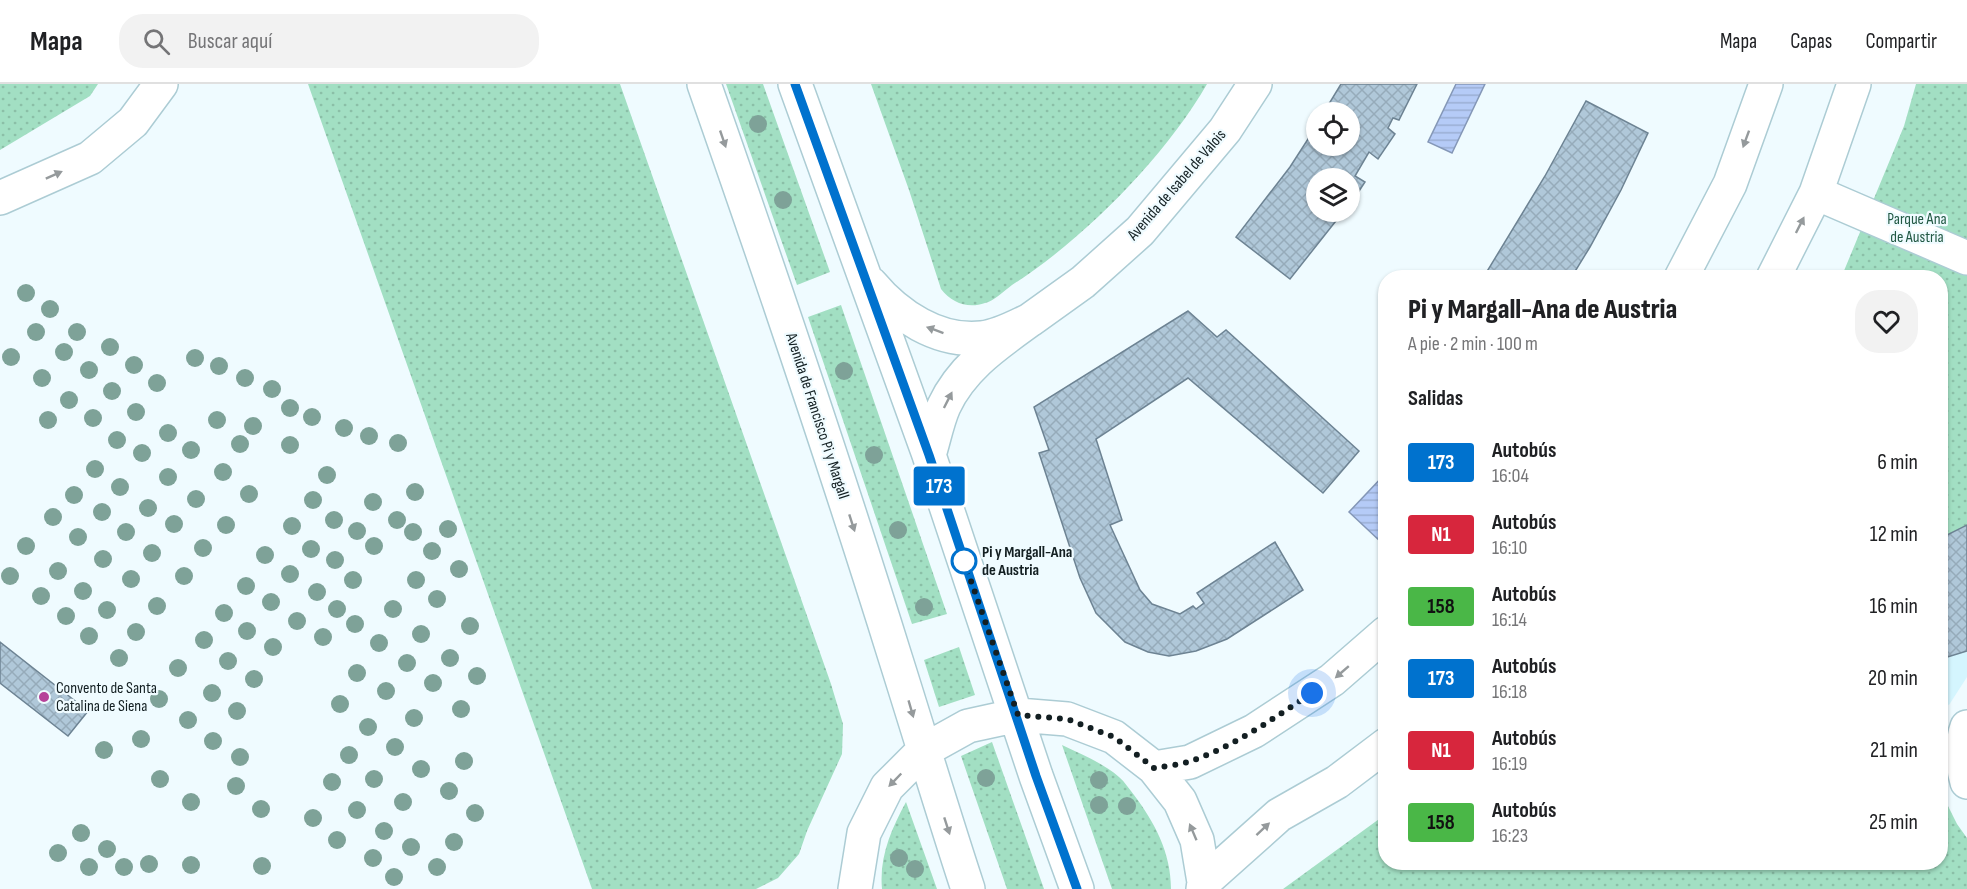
<!DOCTYPE html>
<html lang="es">
<head>
<meta charset="utf-8">
<style>
	:root { --surface:#fff; --page:#f2f2f2; --text:#202124; --muted:#757577; --line:#e0e0e0 }
	body { margin:0; font-family:"Sofia Sans Condensed",sans-serif; background:var(--page); color:var(--text); height:100vh; display:flex; flex-direction:column; font-size:22px; white-space:nowrap }
	* { box-sizing:border-box; margin:0 }
	p { font-size:20px; color:var(--muted) }
	.icon { flex:none; width:33px; height:33px; fill:none; stroke:currentColor; stroke-width:2; stroke-linecap:round; stroke-linejoin:round }
	.map { position:relative; flex:1; overflow:hidden }
	.panel { position:absolute; left:1378px; top:186px; width:570px; height:600px; display:flex; flex-direction:column; background:var(--surface); border-radius:24px; box-shadow:0 2px 4px #0004 }
	.panel>* { flex:none }
	.badge { padding:0 12px; border-radius:4px; font-size:21px; line-height:39px }
	.tools { position:absolute; left:1306px; top:18px; display:grid; gap:12px }
	.tools a { display:grid; place-items:center; width:54px; height:54px; border-radius:50%; background:var(--surface); box-shadow:0 2px 4px #0004; font-size:30px }
	.you { position:absolute; width:30px; height:30px; margin:-15px; border:4px solid #fff; border-radius:50%; background:#1a73e8; box-shadow:0 0 0 9px #1a73e833 }
	.map>.badge { position:absolute; translate:-50% -50%; box-shadow:0 0 0 3px #fff }
	h2 { padding:0 30px; font-size:22px; line-height:54px }
	.round { display:grid; place-items:center; flex:none; width:63px; height:63px; border-radius:24px; background:var(--page) }
	.head { display:flex; align-items:center; justify-content:space-between; height:102px; padding:0 30px }
	h1 { font-size:28px; font-weight:800; line-height:45px }
	ul { padding:0; list-style:none }
	li { display:flex; align-items:center; gap:18px; height:72px; padding:0 30px }
	li div { flex:1 }
	li b { display:block; font-size:22px }
	li em { font-style:normal }
	li .badge { min-width:66px; font-weight:700; text-align:center }
	header { display:flex; align-items:center; gap:36px; box-sizing:border-box; height:84px; padding:0 30px; background:var(--surface); border-bottom:2px solid var(--line) }
	header strong { font-size:28px }
	nav { display:flex; gap:33px; margin-inline-start:auto; font-size:21px }
	.search { width:420px; height:54px; background:var(--page); display:flex; align-items:center; gap:15px; box-sizing:border-box; padding:0 21px; border-radius:24px; color:var(--muted); font-size:22px }
	.map>svg:first-child { display:block }
	.built { fill:#d4f5fe }
	.grass { fill:url(#grass-dots) }
	.water { fill:url(#water-rules); stroke:#8497b7; stroke-width:1.5 }
	.building { fill:url(#building-cross-hatch); stroke:#6d8393; stroke-width:1.5 }
	.lines { fill:none; stroke-linecap:round; stroke-linejoin:round }
	.minor-casing { stroke:#acccd4; stroke-width:36 }
	.minor { stroke:#fff; stroke-width:33 }
	.tree { fill:#7ea298 }
	.oneway { fill:#959a9c }
	.line-casing { stroke:#fff; stroke-width:14 }
	.line { stroke:#0072ce; stroke-width:9 }
	.walk { stroke:#131f22; stroke-width:6; stroke-dasharray:0 10.8 }
	.stop-dot { fill:#fff; stroke:#0072ce; stroke-width:3 }
	.poi-dot { fill:#b64199; stroke:#effbff; stroke-width:2 }
	.labels { text-anchor:middle; dominant-baseline:central; stroke-width:4.5; stroke-linejoin:round; paint-order:stroke }
	.street-label { font-size:16px; fill:#131f22; stroke:#effbff }
	.park-label { font-size:16px; fill:#225944; stroke:#effbff }
	.stop-label { font-size:16px; font-weight:bold; fill:#131f22; stroke:#effbff; text-anchor:start }
	.poi-label { font-size:16px; fill:#131f22; stroke:#effbff; text-anchor:start }
</style>
</head>
<body>
<header>
<strong>Mapa</strong>
<div class="search"><svg class="icon" aria-label="search" viewBox="0 0 24 24"><circle cx="10" cy="10" r="6"/><path d="M15 15l6 6"/></svg>Buscar aquí</div>
<nav><a>Mapa</a><a>Capas</a><a>Compartir</a></nav>
</header>
<div class="map">
<svg width="1967" height="805" viewBox="0 0 1967 805">
	<defs>
		<pattern id="grass-dots" width="8" height="8" patternUnits="userSpaceOnUse" patternTransform="scale(1.5)"><rect width="8" height="8" fill="#a2dfc3"/><path d="M2 2h.1M6 6h.1" fill="none" stroke="#8bbfa7" stroke-width="1.8" stroke-linecap="round"/></pattern>
		<pattern id="water-rules" width="6" height="5" patternUnits="userSpaceOnUse" patternTransform="scale(1.5)"><rect width="6" height="5" fill="#b5cbf7"/><path d="M0 2.5h6" fill="none" stroke="#9baed3"/></pattern>
		<pattern id="building-cross-hatch" width="8" height="8" patternUnits="userSpaceOnUse" patternTransform="scale(1.5)"><rect width="8" height="8" fill="#b0c8d9"/><path d="M0 0l8 8M0 8l8-8" fill="none" stroke="#96abba"/></pattern>
	</defs>
	<rect width="100%" height="100%" fill="#effbff"/>
	<!-- built -->
	<path class="built" d="M1967,441V593L1949,621L1941,617V454Z"/>
	<!-- grass -->
	<path class="grass" d="M0,0H98L90,12L0,66Z
		M308,0H620L831,600L843,640L842,670L807,747L799,770L778,794L756,805H592Z
		M726,0H763L830,188L797,201Z
		M871,0H1207C1165,73 1083,156 1012,201C1004,207 994,217 985,219C968,225 952,219 941,205L909,106Z
		M1916,0H1967V441L1941,454V194H1841L1904,42Z
		M841,221L947,530L912,540L808,233Z
		M959,563L975,611L939,623L924,576Z
		M992,658L1044,805H1007L961,672Z
		M1062,661C1081,670 1103,679 1119,693C1125,698 1129,705 1134,711C1155,739 1171,769 1171,805H1112Z
		M1941,708L1957,740L1967,754V805H1283L1386,730V778H1941Z
		M906,718L937,805H882C879,773 891,746 906,718Z"/>
	<!-- water -->
	<path class="water" d="M1456,0H1485L1452,69L1428,58Z
		M1386,389V455L1382,459L1349,428Z"/>
	<!-- building -->
	<path class="building" d="M1341,0H1417L1399,36L1393,34L1388,44L1395,50L1378,75L1369,68L1355,92L1365,98L1350,121V94H1317V128H1334L1339,133L1290,195L1236,153L1290,83L1317,41V62H1350V28H1324Z
		M1586,17L1648,49L1621,106L1590,163L1571,194H1483L1545,92Z
		M1188,227L1217,253L1226,246L1359,367L1323,409L1188,294L1096,355L1122,436L1110,441L1140,506L1152,520L1180,530L1193,522L1196,525L1204,519L1197,509L1275,458L1303,506L1227,555L1196,567L1169,572L1148,568L1125,558L1096,529L1080,494L1039,369L1049,366L1034,323Z
		M1967,441V567L1941,575V454Z
		M0,558L88,627L68,652L0,599Z"/>
	<g class="lines">
		<defs>
			<path id="minor" d="M704,0C771,191 836,383 896,576C920,652 943,729 968,805
				M795,0L929,371L1036,692L1077,805
				M1816,109L1967,174
				M0,114L90,74L133,38L161,0
				M1681,194L1730,100L1766,0
				M1773,194L1816,109L1854,0
				M871,200C897,231 938,259 982,254C999,252 1015,243 1030,236C997,260 962,283 944,322C937,338 934,355 929,371
				M1030,236L1083,198L1140,147L1225,46L1255,0
				M1967,643C1961,659 1962,682 1967,698
				M1154,684L1190,678L1254,647L1332,596L1386,549
				M1204,798L1279,731L1337,698L1386,661
				M855,805L864,749L887,703L923,667L968,642L1018,631L1067,635L1114,653L1154,684L1180,717L1197,756L1204,798L1203,805"/>
		</defs>
		<!-- minor casing -->
		<use href="#minor" class="minor-casing"/>
		<!-- minor -->
		<use href="#minor" class="minor"/>
	</g>
	<!-- trees -->
	<g class="tree">
		<circle cx="758" cy="40" r="9"/>
		<circle cx="783" cy="116" r="9"/>
		<circle cx="26" cy="209" r="9"/>
		<circle cx="50" cy="225" r="9"/>
		<circle cx="36" cy="248" r="9"/>
		<circle cx="77" cy="248" r="9"/>
		<circle cx="110" cy="263" r="9"/>
		<circle cx="64" cy="268" r="9"/>
		<circle cx="11" cy="273" r="9"/>
		<circle cx="195" cy="274" r="9"/>
		<circle cx="134" cy="281" r="9"/>
		<circle cx="219" cy="282" r="9"/>
		<circle cx="89" cy="286" r="9"/>
		<circle cx="844" cy="287" r="9"/>
		<circle cx="42" cy="294" r="9"/>
		<circle cx="245" cy="294" r="9"/>
		<circle cx="157" cy="299" r="9"/>
		<circle cx="272" cy="305" r="9"/>
		<circle cx="112" cy="307" r="9"/>
		<circle cx="69" cy="316" r="9"/>
		<circle cx="290" cy="324" r="9"/>
		<circle cx="136" cy="328" r="9"/>
		<circle cx="312" cy="333" r="9"/>
		<circle cx="93" cy="334" r="9"/>
		<circle cx="48" cy="336" r="9"/>
		<circle cx="217" cy="336" r="9"/>
		<circle cx="253" cy="342" r="9"/>
		<circle cx="344" cy="344" r="9"/>
		<circle cx="168" cy="349" r="9"/>
		<circle cx="369" cy="352" r="9"/>
		<circle cx="117" cy="356" r="9"/>
		<circle cx="398" cy="359" r="9"/>
		<circle cx="240" cy="360" r="9"/>
		<circle cx="290" cy="361" r="9"/>
		<circle cx="191" cy="366" r="9"/>
		<circle cx="142" cy="369" r="9"/>
		<circle cx="874" cy="371" r="9"/>
		<circle cx="95" cy="385" r="9"/>
		<circle cx="223" cy="388" r="9"/>
		<circle cx="327" cy="391" r="9"/>
		<circle cx="168" cy="393" r="9"/>
		<circle cx="120" cy="403" r="9"/>
		<circle cx="415" cy="408" r="9"/>
		<circle cx="249" cy="410" r="9"/>
		<circle cx="74" cy="411" r="9"/>
		<circle cx="196" cy="415" r="9"/>
		<circle cx="313" cy="416" r="9"/>
		<circle cx="373" cy="418" r="9"/>
		<circle cx="148" cy="424" r="9"/>
		<circle cx="102" cy="428" r="9"/>
		<circle cx="53" cy="433" r="9"/>
		<circle cx="334" cy="436" r="9"/>
		<circle cx="397" cy="436" r="9"/>
		<circle cx="174" cy="440" r="9"/>
		<circle cx="226" cy="441" r="9"/>
		<circle cx="292" cy="442" r="9"/>
		<circle cx="448" cy="445" r="9"/>
		<circle cx="898" cy="446" r="9"/>
		<circle cx="357" cy="447" r="9"/>
		<circle cx="126" cy="448" r="9"/>
		<circle cx="413" cy="448" r="9"/>
		<circle cx="78" cy="453" r="9"/>
		<circle cx="26" cy="462" r="9"/>
		<circle cx="374" cy="462" r="9"/>
		<circle cx="203" cy="464" r="9"/>
		<circle cx="311" cy="465" r="9"/>
		<circle cx="432" cy="467" r="9"/>
		<circle cx="152" cy="469" r="9"/>
		<circle cx="265" cy="471" r="9"/>
		<circle cx="103" cy="475" r="9"/>
		<circle cx="335" cy="476" r="9"/>
		<circle cx="459" cy="485" r="9"/>
		<circle cx="58" cy="487" r="9"/>
		<circle cx="290" cy="490" r="9"/>
		<circle cx="10" cy="492" r="9"/>
		<circle cx="184" cy="492" r="9"/>
		<circle cx="131" cy="495" r="9"/>
		<circle cx="353" cy="496" r="9"/>
		<circle cx="416" cy="496" r="9"/>
		<circle cx="246" cy="502" r="9"/>
		<circle cx="83" cy="507" r="9"/>
		<circle cx="317" cy="508" r="9"/>
		<circle cx="41" cy="512" r="9"/>
		<circle cx="437" cy="515" r="9"/>
		<circle cx="271" cy="518" r="9"/>
		<circle cx="157" cy="522" r="9"/>
		<circle cx="924" cy="523" r="9"/>
		<circle cx="337" cy="525" r="9"/>
		<circle cx="393" cy="525" r="9"/>
		<circle cx="107" cy="526" r="9"/>
		<circle cx="224" cy="529" r="9"/>
		<circle cx="66" cy="532" r="9"/>
		<circle cx="297" cy="537" r="9"/>
		<circle cx="355" cy="540" r="9"/>
		<circle cx="470" cy="542" r="9"/>
		<circle cx="247" cy="547" r="9"/>
		<circle cx="136" cy="548" r="9"/>
		<circle cx="421" cy="550" r="9"/>
		<circle cx="89" cy="552" r="9"/>
		<circle cx="323" cy="553" r="9"/>
		<circle cx="204" cy="556" r="9"/>
		<circle cx="379" cy="559" r="9"/>
		<circle cx="273" cy="563" r="9"/>
		<circle cx="119" cy="574" r="9"/>
		<circle cx="450" cy="574" r="9"/>
		<circle cx="228" cy="577" r="9"/>
		<circle cx="407" cy="579" r="9"/>
		<circle cx="178" cy="584" r="9"/>
		<circle cx="357" cy="589" r="9"/>
		<circle cx="477" cy="592" r="9"/>
		<circle cx="254" cy="595" r="9"/>
		<circle cx="433" cy="599" r="9"/>
		<circle cx="386" cy="607" r="9"/>
		<circle cx="212" cy="609" r="9"/>
		<circle cx="159" cy="615" r="9"/>
		<circle cx="340" cy="620" r="9"/>
		<circle cx="461" cy="625" r="9"/>
		<circle cx="237" cy="627" r="9"/>
		<circle cx="414" cy="634" r="9"/>
		<circle cx="188" cy="636" r="9"/>
		<circle cx="368" cy="643" r="9"/>
		<circle cx="141" cy="655" r="9"/>
		<circle cx="213" cy="657" r="9"/>
		<circle cx="395" cy="663" r="9"/>
		<circle cx="104" cy="666" r="9"/>
		<circle cx="349" cy="671" r="9"/>
		<circle cx="240" cy="673" r="9"/>
		<circle cx="464" cy="677" r="9"/>
		<circle cx="421" cy="685" r="9"/>
		<circle cx="986" cy="694" r="9"/>
		<circle cx="160" cy="695" r="9"/>
		<circle cx="374" cy="695" r="9"/>
		<circle cx="1099" cy="696" r="9"/>
		<circle cx="332" cy="698" r="9"/>
		<circle cx="236" cy="702" r="9"/>
		<circle cx="449" cy="707" r="9"/>
		<circle cx="191" cy="718" r="9"/>
		<circle cx="403" cy="718" r="9"/>
		<circle cx="1099" cy="721" r="9"/>
		<circle cx="1127" cy="722" r="9"/>
		<circle cx="261" cy="725" r="9"/>
		<circle cx="357" cy="726" r="9"/>
		<circle cx="475" cy="729" r="9"/>
		<circle cx="313" cy="734" r="9"/>
		<circle cx="384" cy="747" r="9"/>
		<circle cx="81" cy="749" r="9"/>
		<circle cx="337" cy="756" r="9"/>
		<circle cx="454" cy="758" r="9"/>
		<circle cx="411" cy="763" r="9"/>
		<circle cx="107" cy="765" r="9"/>
		<circle cx="58" cy="769" r="9"/>
		<circle cx="373" cy="774" r="9"/>
		<circle cx="899" cy="774" r="9"/>
		<circle cx="149" cy="780" r="9"/>
		<circle cx="191" cy="781" r="9"/>
		<circle cx="262" cy="782" r="9"/>
		<circle cx="89" cy="783" r="9"/>
		<circle cx="124" cy="783" r="9"/>
		<circle cx="437" cy="783" r="9"/>
		<circle cx="915" cy="785" r="9"/>
		<circle cx="394" cy="793" r="9"/>
	</g>
	<!-- one-way arrows -->
	<defs><path id="oneway-solid" d="M-6-.8H1V-3.2L6.5 0L1 3.2V.8H-6Z" transform="scale(1.5)"/></defs>
	<g class="oneway">
		<use href="#oneway-solid" transform="translate(723 55) rotate(71)"/>
		<use href="#oneway-solid" transform="translate(1746 55) rotate(110)"/>
		<use href="#oneway-solid" transform="translate(54 91) rotate(-24)"/>
		<use href="#oneway-solid" transform="translate(1800 141) rotate(-63)"/>
		<use href="#oneway-solid" transform="translate(935 246) rotate(-160)"/>
		<use href="#oneway-solid" transform="translate(948 316) rotate(-63)"/>
		<use href="#oneway-solid" transform="translate(852 439) rotate(72)"/>
		<use href="#oneway-solid" transform="translate(1342 588) rotate(139)"/>
		<use href="#oneway-solid" transform="translate(911 625) rotate(74)"/>
		<use href="#oneway-solid" transform="translate(895 696) rotate(134)"/>
		<use href="#oneway-solid" transform="translate(947 742) rotate(72)"/>
		<use href="#oneway-solid" transform="translate(1263 745) rotate(-43)"/>
		<use href="#oneway-solid" transform="translate(1193 748) rotate(-113)"/>
	</g>
	<g class="lines">
		<defs>
			<path id="line" d="M795,0L929,371L1036,692L1077,805"/>
		</defs>
		<!-- line casing -->
		<use href="#line" class="line-casing"/>
		<!-- line -->
		<use href="#line" class="line"/>
		<!-- walk -->
		<path class="walk" d="M964,477L1018,631L1067,635L1114,653L1154,684C1166,682 1180,681 1191,677C1235,662 1274,634 1312,609"/>
	</g>
	<!-- markers -->
	<circle class="stop-dot" cx="964" cy="477" r="12"/>
	<circle class="poi-dot" cx="44" cy="613" r="6"/>
	<g class="labels">
		<!-- street labels -->
		<g class="street-label">
			<text transform="translate(1177 101) rotate(-49)">Avenida de Isabel de Valois</text>
			<text transform="translate(817 332) rotate(72)">Avenida de Francisco Pi y Margall</text>
		</g>
		<!-- park labels -->
		<g class="park-label">
			<text x="1917" y="135">Parque Ana<tspan x="1917" dy="18">de Austria</tspan></text>
		</g>
		<!-- stop labels -->
		<g class="stop-label">
			<text x="982" y="468">Pi y Margall-Ana<tspan x="982" dy="18">de Austria</tspan></text>
		</g>
		<!-- poi labels -->
		<g class="poi-label">
			<text x="56" y="604">Convento de Santa<tspan x="56" dy="18">Catalina de Siena</tspan></text>
		</g>
	</g>
</svg>
<div class="tools">
<a><svg class="icon" aria-label="locate" viewBox="0 0 24 24"><circle cx="12" cy="12" r="6"/><path d="M12 2v4M12 18v4M2 12h4M18 12h4"/></svg></a>
<a><svg class="icon" aria-label="layers" viewBox="0 0 24 24"><path d="M12 4l9 5-9 5-9-5zM3 14l9 5 9-5"/></svg></a>
</div>
<div class="you" style="left:1312px;top:609px"></div>
<b class="badge" style="left:939px;top:402px;background:#0072ce;color:#fff">173</b>
<section class="panel">
<div class="head"><div><h1>Pi y Margall-Ana de Austria</h1><p>A pie · 2 min · 100 m</p></div><a class="round"><svg class="icon" aria-label="heart" viewBox="0 0 24 24"><path d="M12 20l-8-8c-3-5 5-10 8-4 3-6 11-1 8 4z"/></svg></a></div>
<h2>Salidas</h2>
<ul>
<li><span class="badge" style="background:#0072ce;color:#fff">173</span><div><b>Autobús</b><p>16:04</p></div><em>6 min</em></li>
<li><span class="badge" style="background:#d7263d;color:#fff">N1</span><div><b>Autobús</b><p>16:10</p></div><em>12 min</em></li>
<li><span class="badge" style="background:#4ab747;color:#111">158</span><div><b>Autobús</b><p>16:14</p></div><em>16 min</em></li>
<li><span class="badge" style="background:#0072ce;color:#fff">173</span><div><b>Autobús</b><p>16:18</p></div><em>20 min</em></li>
<li><span class="badge" style="background:#d7263d;color:#fff">N1</span><div><b>Autobús</b><p>16:19</p></div><em>21 min</em></li>
<li><span class="badge" style="background:#4ab747;color:#111">158</span><div><b>Autobús</b><p>16:23</p></div><em>25 min</em></li>
</ul>
</section>
</div>
</body>
</html>
